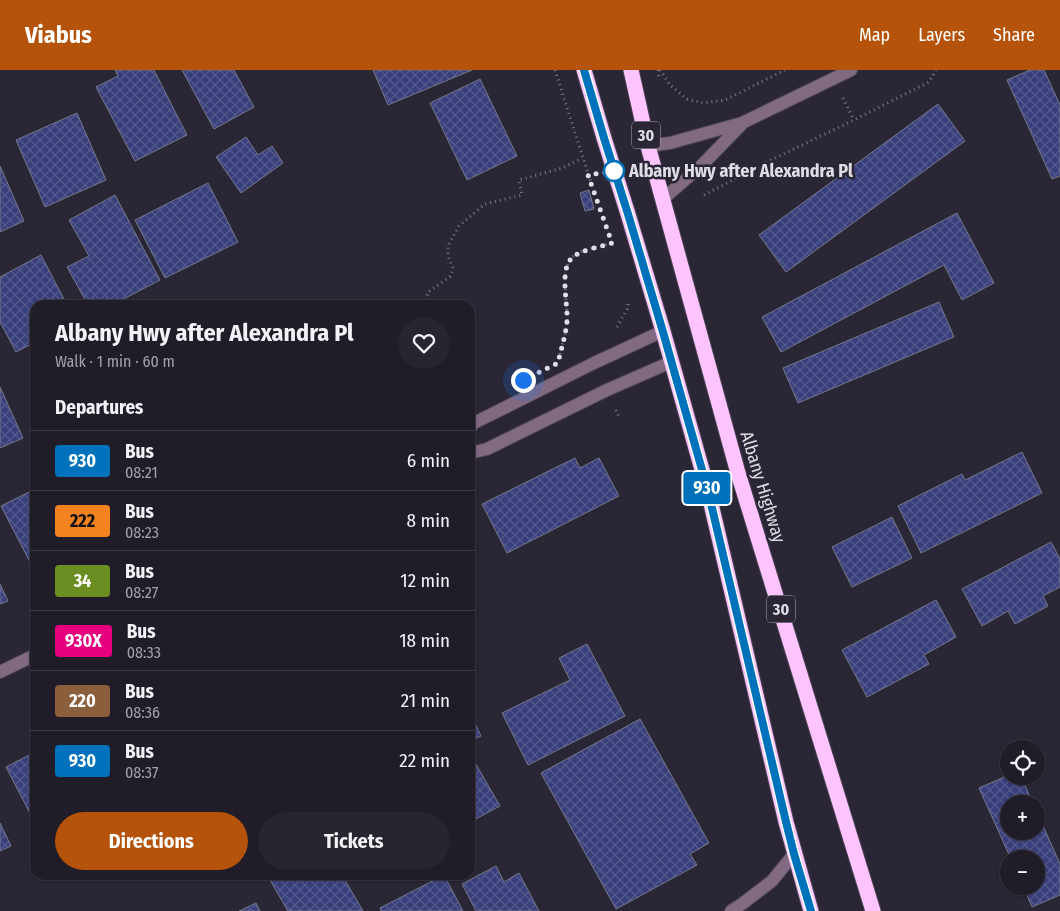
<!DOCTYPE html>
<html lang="en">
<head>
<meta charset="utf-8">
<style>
	:root { --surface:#201c28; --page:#282530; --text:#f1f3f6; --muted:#a2a1a8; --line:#3d3a45; --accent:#b45309 }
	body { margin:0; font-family:"Fira Sans Condensed",sans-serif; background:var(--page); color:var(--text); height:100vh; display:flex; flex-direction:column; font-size:19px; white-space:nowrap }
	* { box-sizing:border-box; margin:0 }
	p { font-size:16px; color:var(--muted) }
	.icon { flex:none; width:28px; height:28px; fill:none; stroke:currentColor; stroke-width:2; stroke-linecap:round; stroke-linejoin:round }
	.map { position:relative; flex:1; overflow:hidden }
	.sheet { position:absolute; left:30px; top:230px; width:445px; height:580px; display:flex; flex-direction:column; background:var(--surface); border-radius:15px; box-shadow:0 1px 4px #0004,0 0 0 1px var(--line) }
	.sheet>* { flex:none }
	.badge { padding:0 10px; border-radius:4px; font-size:18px; line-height:32px }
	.buttons { position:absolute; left:1000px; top:670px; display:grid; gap:10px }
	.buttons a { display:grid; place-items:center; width:45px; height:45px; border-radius:50%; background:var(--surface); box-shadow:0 1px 4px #0004,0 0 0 1px var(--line); font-size:25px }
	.you { position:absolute; width:25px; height:25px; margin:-12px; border:4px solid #fff; border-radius:50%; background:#1a73e8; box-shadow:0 0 0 8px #1a73e833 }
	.map>.badge { position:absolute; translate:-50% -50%; box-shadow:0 0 0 2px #fff }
	h2 { padding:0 25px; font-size:19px; line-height:45px }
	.round { display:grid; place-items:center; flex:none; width:52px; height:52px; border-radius:26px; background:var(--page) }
	.summary { display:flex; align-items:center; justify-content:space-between; height:85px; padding:0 25px }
	h1 { font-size:24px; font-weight:700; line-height:38px }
	.action { display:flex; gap:10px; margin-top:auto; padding:10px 25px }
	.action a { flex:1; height:58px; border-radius:30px; background:var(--accent); color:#fff; font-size:20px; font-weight:700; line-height:58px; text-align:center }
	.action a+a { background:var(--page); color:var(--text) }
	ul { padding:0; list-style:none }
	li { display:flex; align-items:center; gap:15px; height:60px; padding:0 25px; border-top:1px solid var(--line) }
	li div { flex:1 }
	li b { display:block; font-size:19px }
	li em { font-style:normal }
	li .badge { min-width:55px; font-weight:700; text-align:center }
	header { display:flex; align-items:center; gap:30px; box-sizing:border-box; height:70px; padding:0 25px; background:var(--accent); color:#fff }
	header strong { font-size:24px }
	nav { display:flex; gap:28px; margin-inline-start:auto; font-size:18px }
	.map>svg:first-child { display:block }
	.building { fill:url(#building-cross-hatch); stroke:#747889 }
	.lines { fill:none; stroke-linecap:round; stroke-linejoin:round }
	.minor-casing { stroke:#484351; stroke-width:14 }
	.highway-casing { stroke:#484351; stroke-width:17 }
	.path { stroke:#7e7a87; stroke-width:3; stroke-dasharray:1 4; stroke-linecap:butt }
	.minor { stroke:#816a82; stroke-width:12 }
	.highway { stroke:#fec4ff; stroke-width:15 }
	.line-casing { stroke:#fff; stroke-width:11 }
	.line { stroke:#0072bc; stroke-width:8 }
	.walk { stroke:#e0dde6; stroke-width:5; stroke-dasharray:0 9 }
	.stop-dot { fill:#fff; stroke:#0072bc; stroke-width:2.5 }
	.labels { text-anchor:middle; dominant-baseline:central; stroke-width:5; stroke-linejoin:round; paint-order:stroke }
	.shield { fill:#2b2635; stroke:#aaa6b1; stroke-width:1 }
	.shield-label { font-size:16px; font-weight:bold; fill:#e0dde6 }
	.stop-label { font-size:18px; font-weight:bold; fill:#e0dde6; stroke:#2b2635; text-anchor:start }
	.street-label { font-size:18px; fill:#e0dde6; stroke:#2b2635 }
</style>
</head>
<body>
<header>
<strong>Viabus</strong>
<nav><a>Map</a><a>Layers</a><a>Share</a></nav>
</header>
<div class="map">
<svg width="1060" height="841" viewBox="0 0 1060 841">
	<defs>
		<pattern id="building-cross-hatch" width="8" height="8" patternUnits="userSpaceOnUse" patternTransform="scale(1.25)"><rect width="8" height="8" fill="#383f7b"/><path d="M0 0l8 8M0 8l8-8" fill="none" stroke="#545a8e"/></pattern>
	</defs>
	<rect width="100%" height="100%" fill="#2b2635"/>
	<!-- building -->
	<path class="building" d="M115,0H154L187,65L135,91L96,17L118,6Z
		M182,0H234L254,37L214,59Z
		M373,0H472L388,35Z
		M1030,0H1044L1060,35V106L1052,109L1007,10Z
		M480,9L517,86L467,110L430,33Z
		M938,34L965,71L786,202L759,165Z
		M77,43L106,110L45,137L16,70Z
		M246,67L258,85L272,76L283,93L241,123L216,87Z
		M0,96L24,151L0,162Z
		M208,113L238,172L165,208L135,150Z
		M589,120L594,139L585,141L580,123Z
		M115,125L160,210L112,235H88L67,197L89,186L69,150Z
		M957,143L994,213L962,230L944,195L781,282L762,247Z
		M41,185L67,235H35V272L16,282L0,252V207Z
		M939,232L954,267L798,333L783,298Z
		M0,317L23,368L0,378Z
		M1022,382L1042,423L921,483L898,436L962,404L965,410Z
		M575,388L580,398L599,388L619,426L507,483L482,434Z
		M35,419V492L31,494L1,436Z
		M892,447L912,488L852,517L832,477Z
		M1051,472L1060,489V517L1043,526L1048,536L1015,554L1008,541L982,556L962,519Z
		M0,514L8,531L0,534Z
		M936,530L956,567L924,585L929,594L867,627L842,580Z
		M587,574L625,646L528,695L502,643L570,610L559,588Z
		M470,643L481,666L470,671Z
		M640,649L709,773L690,784L697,795L616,839L541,703Z
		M35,682V753L6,697Z
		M470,684L500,736L470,752Z
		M1009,705V706H1021L1033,734H1009V761H1036V740L1060,794V825L1032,837L1023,816H1036V789H1011L979,718Z
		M0,753L11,776L0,781Z
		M496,796L504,812L519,803L539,841H476L462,814Z
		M267,805H342L363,841H288Z
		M444,805L463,841H381L380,838Z
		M256,833L260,841H239Z"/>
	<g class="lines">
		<defs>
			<path id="minor" d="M648,76L670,73L742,53L851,0
				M663,129L700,97L741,55
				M470,358L474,353L594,293L663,261
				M470,383L487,379L607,320L671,292
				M0,602L35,585
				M731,841L742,834L772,811L794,784"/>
			<path id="highway" d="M584,0L604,68L628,144L663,261L708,421L786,752L811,841
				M631,0L648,76L738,403L873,841"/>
		</defs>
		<!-- minor casing -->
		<use href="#minor" class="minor-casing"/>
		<!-- highway casing -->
		<use href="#highway" class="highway-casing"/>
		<!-- path -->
		<path class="path" d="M555,0L592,116
			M658,0L659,9
			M660,0L670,15L687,29L703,33L725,30L785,0
			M843,28L854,50
			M704,125L771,90L854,50L929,12L936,0
			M424,235L428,222L451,206L453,198L448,186V176L459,156L485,134L522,125L519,110L563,98L582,88
			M617,257L628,238V231
			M560,284C562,274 566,264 567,253C569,234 556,194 578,183C586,179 602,176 612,173
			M616,340L620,349"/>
		<!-- minor -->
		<use href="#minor" class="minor"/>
		<!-- highway -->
		<use href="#highway" class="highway"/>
	</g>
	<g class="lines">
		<defs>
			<path id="line" d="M584,0L604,68L628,144L663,262L708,421L786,752L794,784L811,841"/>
		</defs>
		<!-- line casing -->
		<use href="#line" class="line-casing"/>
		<!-- line -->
		<use href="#line" class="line"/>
		<!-- walk -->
		<path class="walk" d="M523,310L558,293C561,279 566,265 567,251C568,234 560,204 570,190C578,180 600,177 612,173L588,105L614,101"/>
	</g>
	<!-- markers -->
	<circle class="stop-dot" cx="614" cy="101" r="10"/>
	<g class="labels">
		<!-- shield labels -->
		<g class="shield">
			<rect x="632" y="51.5" width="28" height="27" rx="4"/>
			<rect x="767" y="525.5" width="28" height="27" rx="4"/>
		</g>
		<g class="shield-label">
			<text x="646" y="65">30</text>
			<text x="781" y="539">30</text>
		</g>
		<!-- stop labels -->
		<g class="stop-label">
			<text x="629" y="101">Albany Hwy after Alexandra Pl</text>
		</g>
		<!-- street labels -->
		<g class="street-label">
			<text transform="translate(763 417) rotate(73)">Albany Highway</text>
		</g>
	</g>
</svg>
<div class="buttons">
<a><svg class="icon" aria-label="locate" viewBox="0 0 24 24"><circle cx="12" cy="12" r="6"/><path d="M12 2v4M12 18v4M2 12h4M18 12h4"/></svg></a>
<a>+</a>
<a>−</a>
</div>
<div class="you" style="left:523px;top:310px"></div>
<b class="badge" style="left:707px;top:418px;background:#0072bc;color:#fff">930</b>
<section class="sheet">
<div class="summary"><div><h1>Albany Hwy after Alexandra Pl</h1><p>Walk · 1 min · 60 m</p></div><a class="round"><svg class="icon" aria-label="heart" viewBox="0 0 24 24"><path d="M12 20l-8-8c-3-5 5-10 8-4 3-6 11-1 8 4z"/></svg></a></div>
<h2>Departures</h2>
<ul>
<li><span class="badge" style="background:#0072bc;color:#fff">930</span><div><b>Bus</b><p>08:21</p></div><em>6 min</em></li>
<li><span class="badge" style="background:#f58220;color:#111">222</span><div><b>Bus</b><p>08:23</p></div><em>8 min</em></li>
<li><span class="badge" style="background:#6b8e23;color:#fff">34</span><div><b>Bus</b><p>08:27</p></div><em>12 min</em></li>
<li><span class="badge" style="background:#e6007e;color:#fff">930X</span><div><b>Bus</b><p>08:33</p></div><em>18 min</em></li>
<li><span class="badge" style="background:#8b5e3c;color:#fff">220</span><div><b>Bus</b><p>08:36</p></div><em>21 min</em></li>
<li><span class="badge" style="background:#0072bc;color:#fff">930</span><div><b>Bus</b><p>08:37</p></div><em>22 min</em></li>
</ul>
<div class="action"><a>Directions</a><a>Tickets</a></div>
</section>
</div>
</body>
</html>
